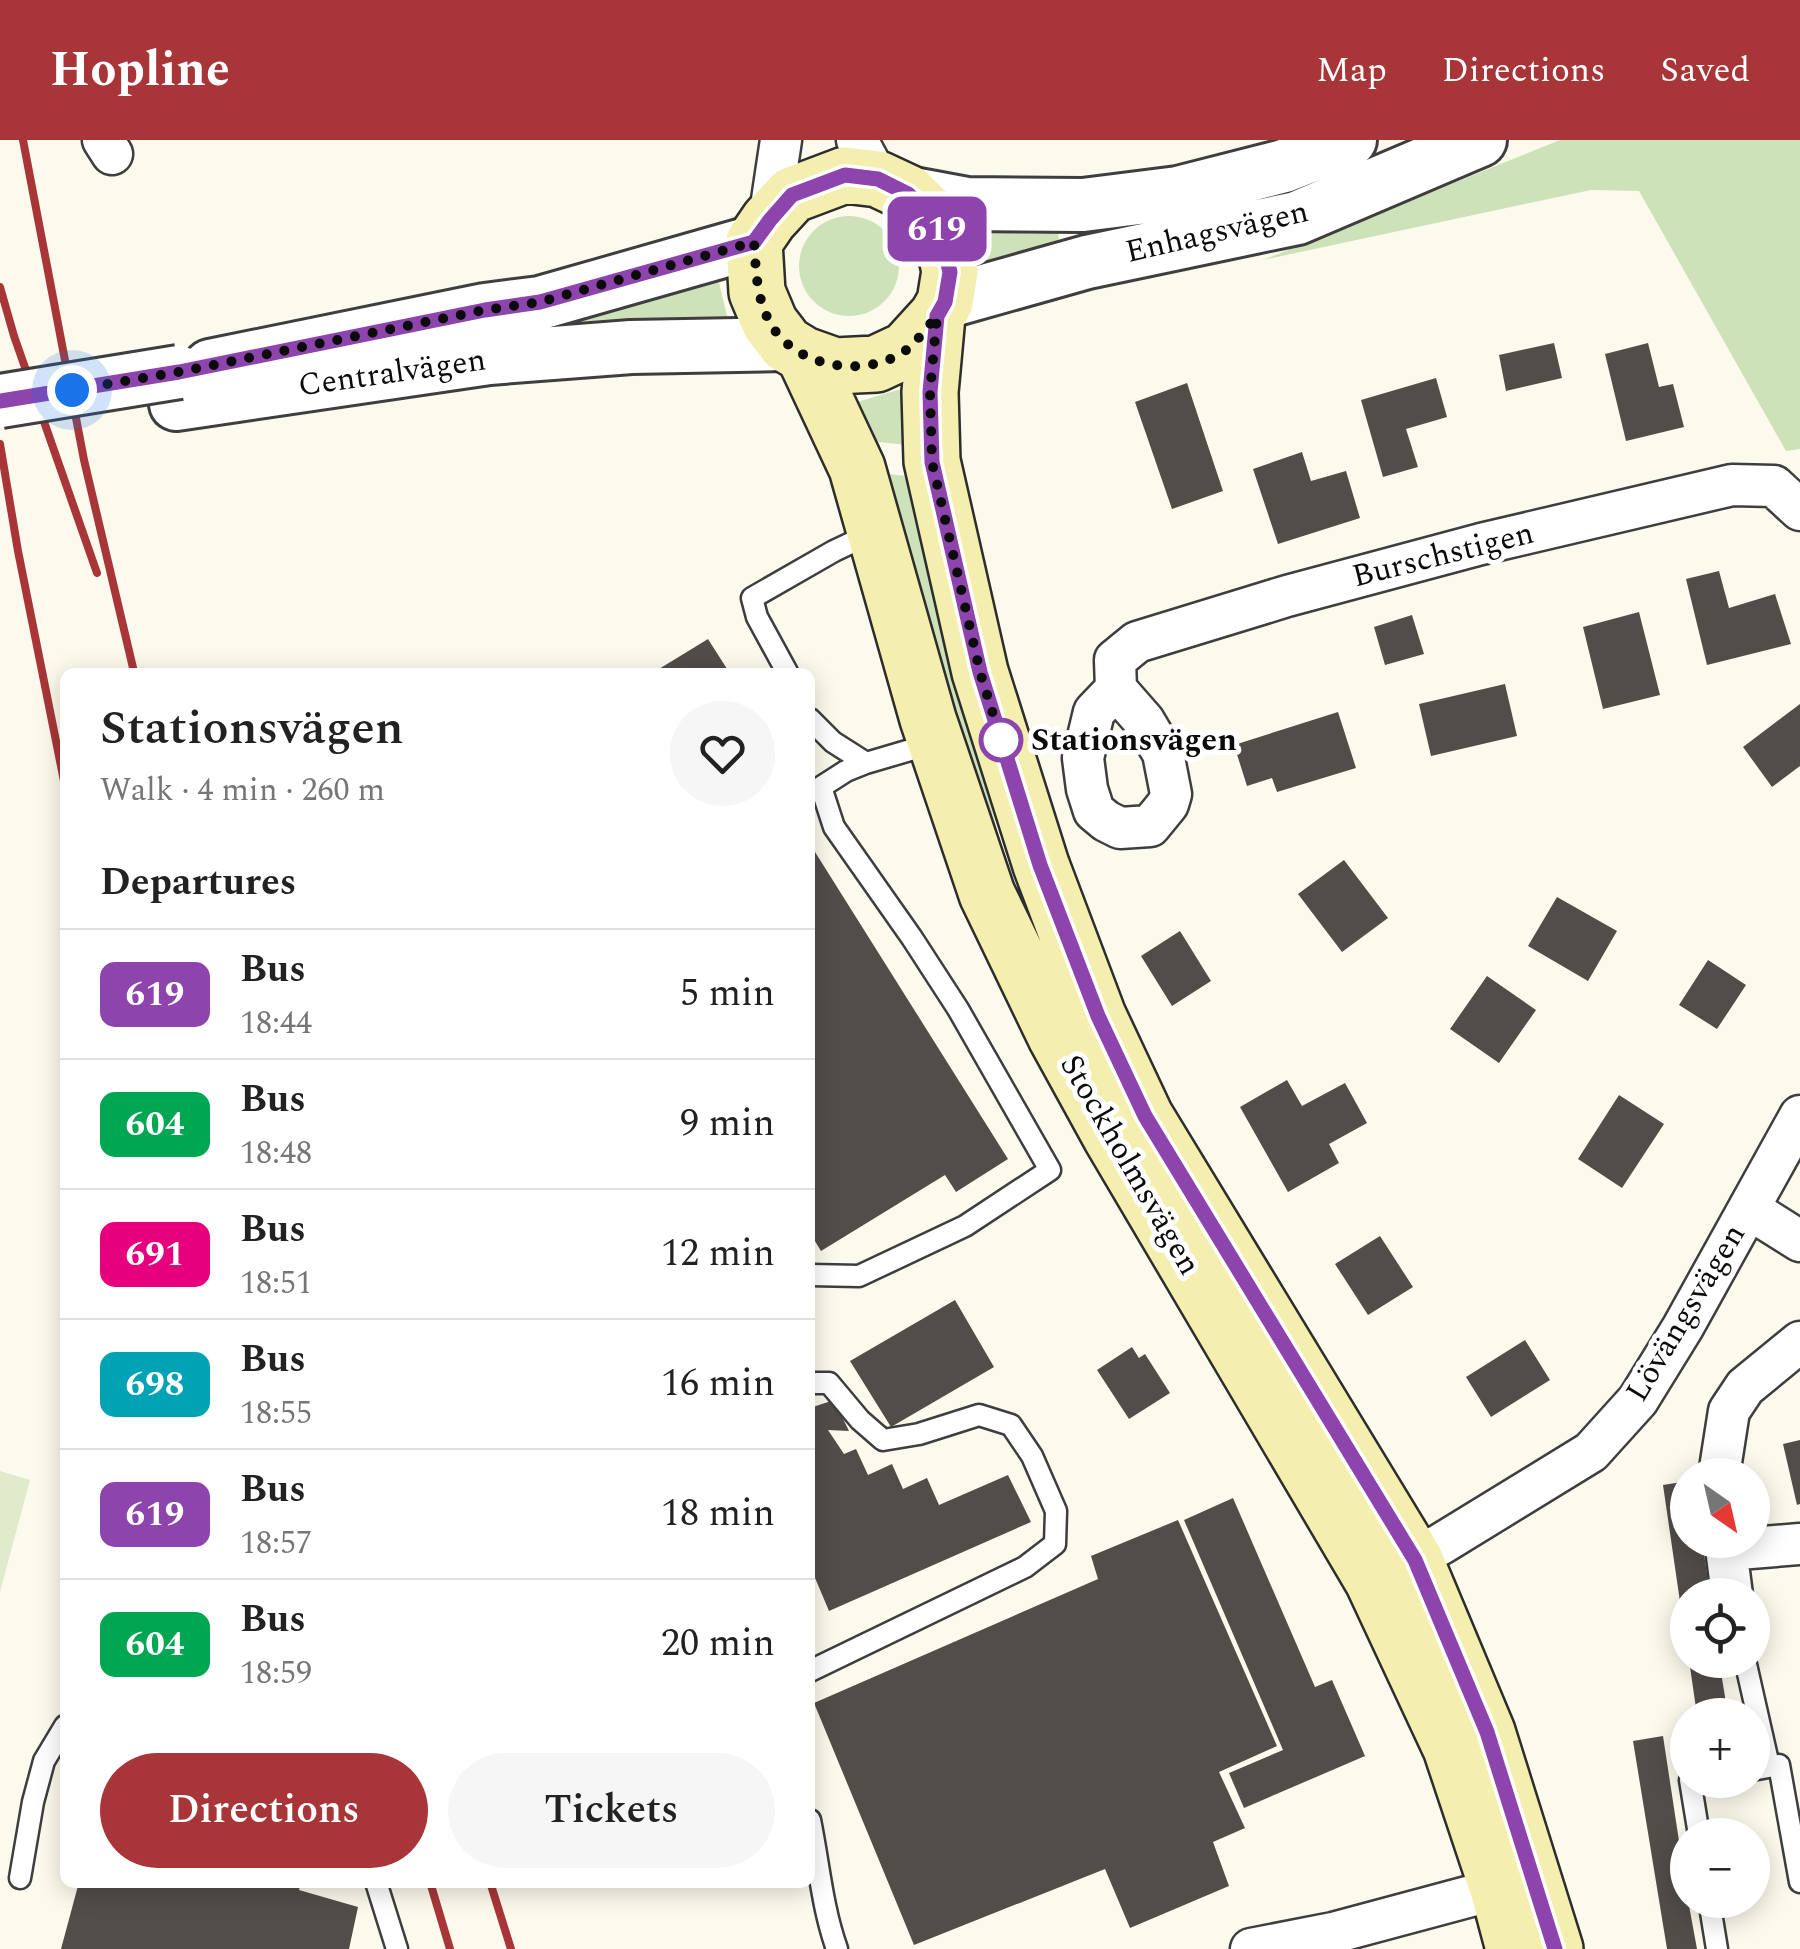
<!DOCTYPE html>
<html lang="en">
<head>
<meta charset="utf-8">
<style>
	:root { --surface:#fff; --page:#f6f6f6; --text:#222; --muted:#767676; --line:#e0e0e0; --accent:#a83639 }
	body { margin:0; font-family:Spectral,serif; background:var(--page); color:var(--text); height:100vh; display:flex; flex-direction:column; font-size:38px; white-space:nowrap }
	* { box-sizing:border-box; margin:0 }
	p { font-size:32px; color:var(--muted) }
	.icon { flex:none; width:55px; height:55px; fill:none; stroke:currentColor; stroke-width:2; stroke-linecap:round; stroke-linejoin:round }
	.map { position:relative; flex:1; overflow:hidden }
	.panel { position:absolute; left:60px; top:528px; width:755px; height:1220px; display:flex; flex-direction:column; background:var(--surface); border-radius:15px; box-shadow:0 5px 25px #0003 }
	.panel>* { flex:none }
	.badge { padding:0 20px; border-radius:15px; font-size:35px; line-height:65px }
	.needle { width:65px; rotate:146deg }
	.fabs { position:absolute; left:1670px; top:1318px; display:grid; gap:20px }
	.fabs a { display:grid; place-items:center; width:100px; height:100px; border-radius:50%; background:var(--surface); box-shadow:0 5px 25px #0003; font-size:50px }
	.you { position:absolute; width:50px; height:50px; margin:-25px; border:8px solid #fff; border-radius:50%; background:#1a73e8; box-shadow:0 0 0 15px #1a73e833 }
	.map>.badge { position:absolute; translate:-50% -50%; box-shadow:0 0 0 5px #fff }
	h2 { padding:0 40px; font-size:38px; line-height:90px }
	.round { display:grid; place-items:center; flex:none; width:105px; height:105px; border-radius:52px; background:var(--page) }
	.overview { display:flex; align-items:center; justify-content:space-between; height:170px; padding:0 40px }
	h1 { font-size:48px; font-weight:600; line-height:75px }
	.button { display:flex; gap:20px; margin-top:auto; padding:20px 40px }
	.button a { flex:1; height:115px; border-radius:60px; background:var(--accent); color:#fff; font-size:40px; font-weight:600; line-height:115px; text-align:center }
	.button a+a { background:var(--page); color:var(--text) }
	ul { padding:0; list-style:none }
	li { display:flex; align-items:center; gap:30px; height:130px; padding:0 40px; border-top:2px solid var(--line) }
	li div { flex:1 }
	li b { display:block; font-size:38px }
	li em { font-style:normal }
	li .badge { min-width:110px; font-weight:700; text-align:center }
	header { display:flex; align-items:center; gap:60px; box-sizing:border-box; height:140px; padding:0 50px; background:var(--accent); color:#fff }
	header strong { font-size:48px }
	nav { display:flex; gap:55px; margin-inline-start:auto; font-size:35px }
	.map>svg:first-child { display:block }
	.green { fill:#cee2ba }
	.pitch { fill:#dfebcb }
	.building { fill:#524d49 }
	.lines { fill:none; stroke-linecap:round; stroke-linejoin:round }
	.service-casing { stroke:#3e3e3e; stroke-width:25 }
	.minor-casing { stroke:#3e3e3e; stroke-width:45 }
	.tertiary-casing { stroke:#3e3e3e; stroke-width:58 }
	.secondary-casing { stroke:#2d2d2d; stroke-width:60 }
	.service { stroke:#fff; stroke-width:20 }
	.minor { stroke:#fff; stroke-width:40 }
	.tertiary { stroke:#fff; stroke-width:52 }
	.secondary { stroke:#f4eeaf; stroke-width:55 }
	.rail { stroke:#a83639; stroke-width:8 }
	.tertiary-bridge-casing { stroke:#3e3e3e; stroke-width:58; stroke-linecap:butt }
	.tertiary-bridge { stroke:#fff; stroke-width:52 }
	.line-casing { stroke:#fff; stroke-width:22 }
	.line { stroke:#8e44ad; stroke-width:15 }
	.walk { stroke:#0b0b0b; stroke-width:10; stroke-dasharray:0 18 }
	.stop-dot { fill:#fff; stroke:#8e44ad; stroke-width:5 }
	.labels { text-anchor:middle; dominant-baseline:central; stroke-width:10; stroke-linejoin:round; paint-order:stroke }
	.street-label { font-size:32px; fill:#0b0b0b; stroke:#fff }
	.stop-label { font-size:32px; font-weight:bold; fill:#0b0b0b; stroke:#fff; text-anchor:start }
</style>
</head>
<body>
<header>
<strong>Hopline</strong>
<nav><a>Map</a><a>Directions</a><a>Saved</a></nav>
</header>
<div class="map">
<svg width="1800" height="1809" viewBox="0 0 1800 1809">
	<rect width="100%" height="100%" fill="#fcfaec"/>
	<!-- green -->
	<path class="green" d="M1560,0H1800V309L1786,311L1639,51L1591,50L1263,120Z
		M799 126a50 50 0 1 1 100 0a50 50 0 1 1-100 0Z
		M981,92L1035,94L1058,92L1059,103L985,126V104Z
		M717,134L728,180L558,185Z
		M901,249L906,305L870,301L857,262Z
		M880,333L906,336L978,620L1005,718L1001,722Z"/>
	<!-- pitch -->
	<path class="pitch" d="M0,1331L30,1340L0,1452Z"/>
	<!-- building -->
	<path class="building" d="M1554,203L1562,238L1506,251L1499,215Z
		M1648,203L1659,247L1673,244L1684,287L1626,301L1605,214Z
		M1436,238L1447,277L1406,289L1418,327L1383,337L1361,260Z
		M1187,243L1223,351L1172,369L1135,262Z
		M1302,312L1311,341L1346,331L1360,378L1278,404L1253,329Z
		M1719,431L1729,468L1775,454L1791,504L1707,525L1686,439Z
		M1639,472L1660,555L1603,569L1583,487Z
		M1412,475L1424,514L1385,525L1374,487Z
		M708,499L729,532H654Z
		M1505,544L1517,596L1431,616L1419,564Z
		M1800,564V626L1772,647L1743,607Z
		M1338,572L1356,628L1277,652L1272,638L1247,646L1234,605Z
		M810,704L1008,1019L956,1052L945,1035L821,1111L810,1093Z
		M1344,720L1388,778L1342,812L1298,754Z
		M1557,757L1617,791L1588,841L1528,806Z
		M1180,791L1211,841L1172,866L1141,816Z
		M1708,820L1746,845L1717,889L1679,865Z
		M1487,836L1536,870L1499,923L1450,889Z
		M1287,940L1302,966L1345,943L1367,983L1329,1004L1339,1023L1288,1052L1240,967Z
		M1619,955L1664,984L1622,1048L1578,1019Z
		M1380,1096L1413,1147L1368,1175L1335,1124Z
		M955,1160L994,1227L891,1287L850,1221Z
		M1525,1200L1550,1240L1491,1277L1466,1237Z
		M1132,1207L1139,1218L1145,1214L1170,1253L1129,1279L1097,1230Z
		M834,1260L849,1291L828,1290L844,1314L856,1309L868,1335L892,1324L903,1349L927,1338L939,1365L1008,1335L1031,1382L829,1471L810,1426V1268Z
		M1800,1300V1364L1797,1365L1783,1304Z
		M1688,1341V1400H1702L1710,1455H1688V1496H1685L1663,1345Z
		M1233,1358L1315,1547L1332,1540L1365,1616L1244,1668L1229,1633L1283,1610L1184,1380Z
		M1178,1380L1277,1606L1219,1632L1245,1688L1213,1702L1229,1746L1130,1788L1105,1729L914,1805L814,1563L1098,1439L1091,1416Z
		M1689,1520H1719L1728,1575H1697Z
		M1663,1596L1688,1760L1697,1809H1667L1633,1601Z
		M79,1742H301L299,1750L358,1767L349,1809H61Z"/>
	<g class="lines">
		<defs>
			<path id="service" d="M787,532L757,477L752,458L834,411L874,392
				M810,579L833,602L866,623L934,603
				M810,1135L859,1136L965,1086L1050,1030L958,869L912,798L834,687L821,647L846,631L866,623
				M810,1243H829L860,1280L883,1300L919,1294L979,1275L1011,1285L1032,1316L1056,1371L1055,1404L1025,1427L810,1531
				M1745,1520L1769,1626
				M1684,1606L1688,1625
				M1752,1630L1779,1625L1800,1742
				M1690,1640L1699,1695
				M810,1680C819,1724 822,1767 837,1809
				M20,1738L33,1662L44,1621L65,1586
				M376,1742L397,1809
				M1709,1760L1717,1809"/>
			<path id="minor" d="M103,0L112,14
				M857,0L878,39
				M769,80L781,0
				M1116,549L1094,572L1083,618L1087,649L1094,671L1106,681L1120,688L1150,686L1168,664L1171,654L1163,613L1144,581L1116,549L1115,520L1137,502L1287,456L1481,404L1732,345L1774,346L1800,370
				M1749,1069L1800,1101
				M1719,1335L1729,1271L1745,1247L1800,1202
				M1725,1400L1732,1455
				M1726,1410L1800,1404
				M1390,1432L1441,1404L1591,1312L1638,1260L1683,1187L1800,976
				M1251,1809L1333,1793L1523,1742"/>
			<path id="tertiary" d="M908,53L967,64L1083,65L1178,53L1284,26L1350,0
				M945,162L1087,122L1297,78L1480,0
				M210,226L485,170L540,163L754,102
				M176,264L489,218L631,207L786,204"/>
			<path id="secondary" d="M845,35L878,39L908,53L926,71L943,100L950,131L945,162L937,176L906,210L876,224L835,226L804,215L786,204L770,183L757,152L754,102L769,80L792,55Z
				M937,176L930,252L932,321L980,532L1041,725L1098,876L1145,976L1415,1420L1487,1592L1555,1809
				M804,215L857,328L928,579L987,754L1056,897L1111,997L1373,1441L1451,1608L1498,1749L1514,1809"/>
		</defs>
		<!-- service casing -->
		<use href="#service" class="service-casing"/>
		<!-- minor casing -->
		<use href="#minor" class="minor-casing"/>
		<!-- tertiary casing -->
		<use href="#tertiary" class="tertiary-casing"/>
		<!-- secondary casing -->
		<use href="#secondary" class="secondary-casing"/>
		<!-- service -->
		<use href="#service" class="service"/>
		<!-- minor -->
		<use href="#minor" class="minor"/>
		<!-- tertiary -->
		<use href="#tertiary" class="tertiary"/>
		<!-- secondary -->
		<use href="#secondary" class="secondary"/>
		<!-- rail -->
		<path class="rail" d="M23,0L84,320L134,532
			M0,147L14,196L97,433
			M0,304L18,411L65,646
			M430,1742L450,1809
			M490,1742L511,1809"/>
		<defs>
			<path id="tertiary-bridge" d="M0,261L179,232"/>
		</defs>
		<!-- tertiary-bridge casing -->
		<use href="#tertiary-bridge" class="tertiary-bridge-casing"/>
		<!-- tertiary-bridge -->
		<use href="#tertiary-bridge" class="tertiary-bridge"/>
	</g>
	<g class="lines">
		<defs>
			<path id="line" d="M0,261L179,232L485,170L540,162L754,102L770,80L792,55L845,35L878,39L908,54L926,71L942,100L950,132L945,162L937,176L930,252L932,322L980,532L1040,725L1098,876L1145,976L1415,1420L1487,1592L1555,1809"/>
		</defs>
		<!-- line casing -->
		<use href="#line" class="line-casing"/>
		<!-- line -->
		<use href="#line" class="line"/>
		<!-- walk -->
		<path class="walk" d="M72,250L179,232L485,170L540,162L754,102C756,129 756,154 768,179C791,227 863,240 905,211C917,202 927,187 937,176L930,252L932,322L980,532L1001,600"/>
	</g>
	<!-- markers -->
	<circle class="stop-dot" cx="1001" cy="600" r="20"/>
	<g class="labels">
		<!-- street labels -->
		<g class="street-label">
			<text transform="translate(1217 92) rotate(-13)">Enhagsvägen</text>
			<text transform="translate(392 233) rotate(-8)">Centralvägen</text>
			<text transform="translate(1443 415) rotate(-14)">Burschstigen</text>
			<text transform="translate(1130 1025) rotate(60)">Stockholmsvägen</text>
			<text transform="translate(1686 1173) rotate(-59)">Lövängsvägen</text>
		</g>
		<!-- stop labels -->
		<g class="stop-label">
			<text x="1031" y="600">Stationsvägen</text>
		</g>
	</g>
</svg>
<div class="fabs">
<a><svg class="needle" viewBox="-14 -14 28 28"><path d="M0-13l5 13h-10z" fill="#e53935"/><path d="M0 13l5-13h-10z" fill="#767676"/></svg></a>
<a><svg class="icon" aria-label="locate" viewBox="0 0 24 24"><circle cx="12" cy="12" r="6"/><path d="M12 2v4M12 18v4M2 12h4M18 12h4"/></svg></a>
<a>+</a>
<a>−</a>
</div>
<div class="you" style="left:72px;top:250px"></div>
<b class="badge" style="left:937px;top:89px;background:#8e44ad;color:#fff">619</b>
<section class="panel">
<div class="overview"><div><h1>Stationsvägen</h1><p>Walk · 4 min · 260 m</p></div><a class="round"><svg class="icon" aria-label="heart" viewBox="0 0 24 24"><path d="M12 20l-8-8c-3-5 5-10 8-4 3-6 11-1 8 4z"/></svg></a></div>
<h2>Departures</h2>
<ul>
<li><span class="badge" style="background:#8e44ad;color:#fff">619</span><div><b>Bus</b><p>18:44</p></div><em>5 min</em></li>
<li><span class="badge" style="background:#00a651;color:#fff">604</span><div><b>Bus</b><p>18:48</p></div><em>9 min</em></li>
<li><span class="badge" style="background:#e6007e;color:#fff">691</span><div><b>Bus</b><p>18:51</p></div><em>12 min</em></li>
<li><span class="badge" style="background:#00a3b4;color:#fff">698</span><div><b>Bus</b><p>18:55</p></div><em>16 min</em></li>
<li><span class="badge" style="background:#8e44ad;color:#fff">619</span><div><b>Bus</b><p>18:57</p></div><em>18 min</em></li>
<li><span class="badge" style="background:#00a651;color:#fff">604</span><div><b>Bus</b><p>18:59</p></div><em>20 min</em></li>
</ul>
<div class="button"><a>Directions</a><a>Tickets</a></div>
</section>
</div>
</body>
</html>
